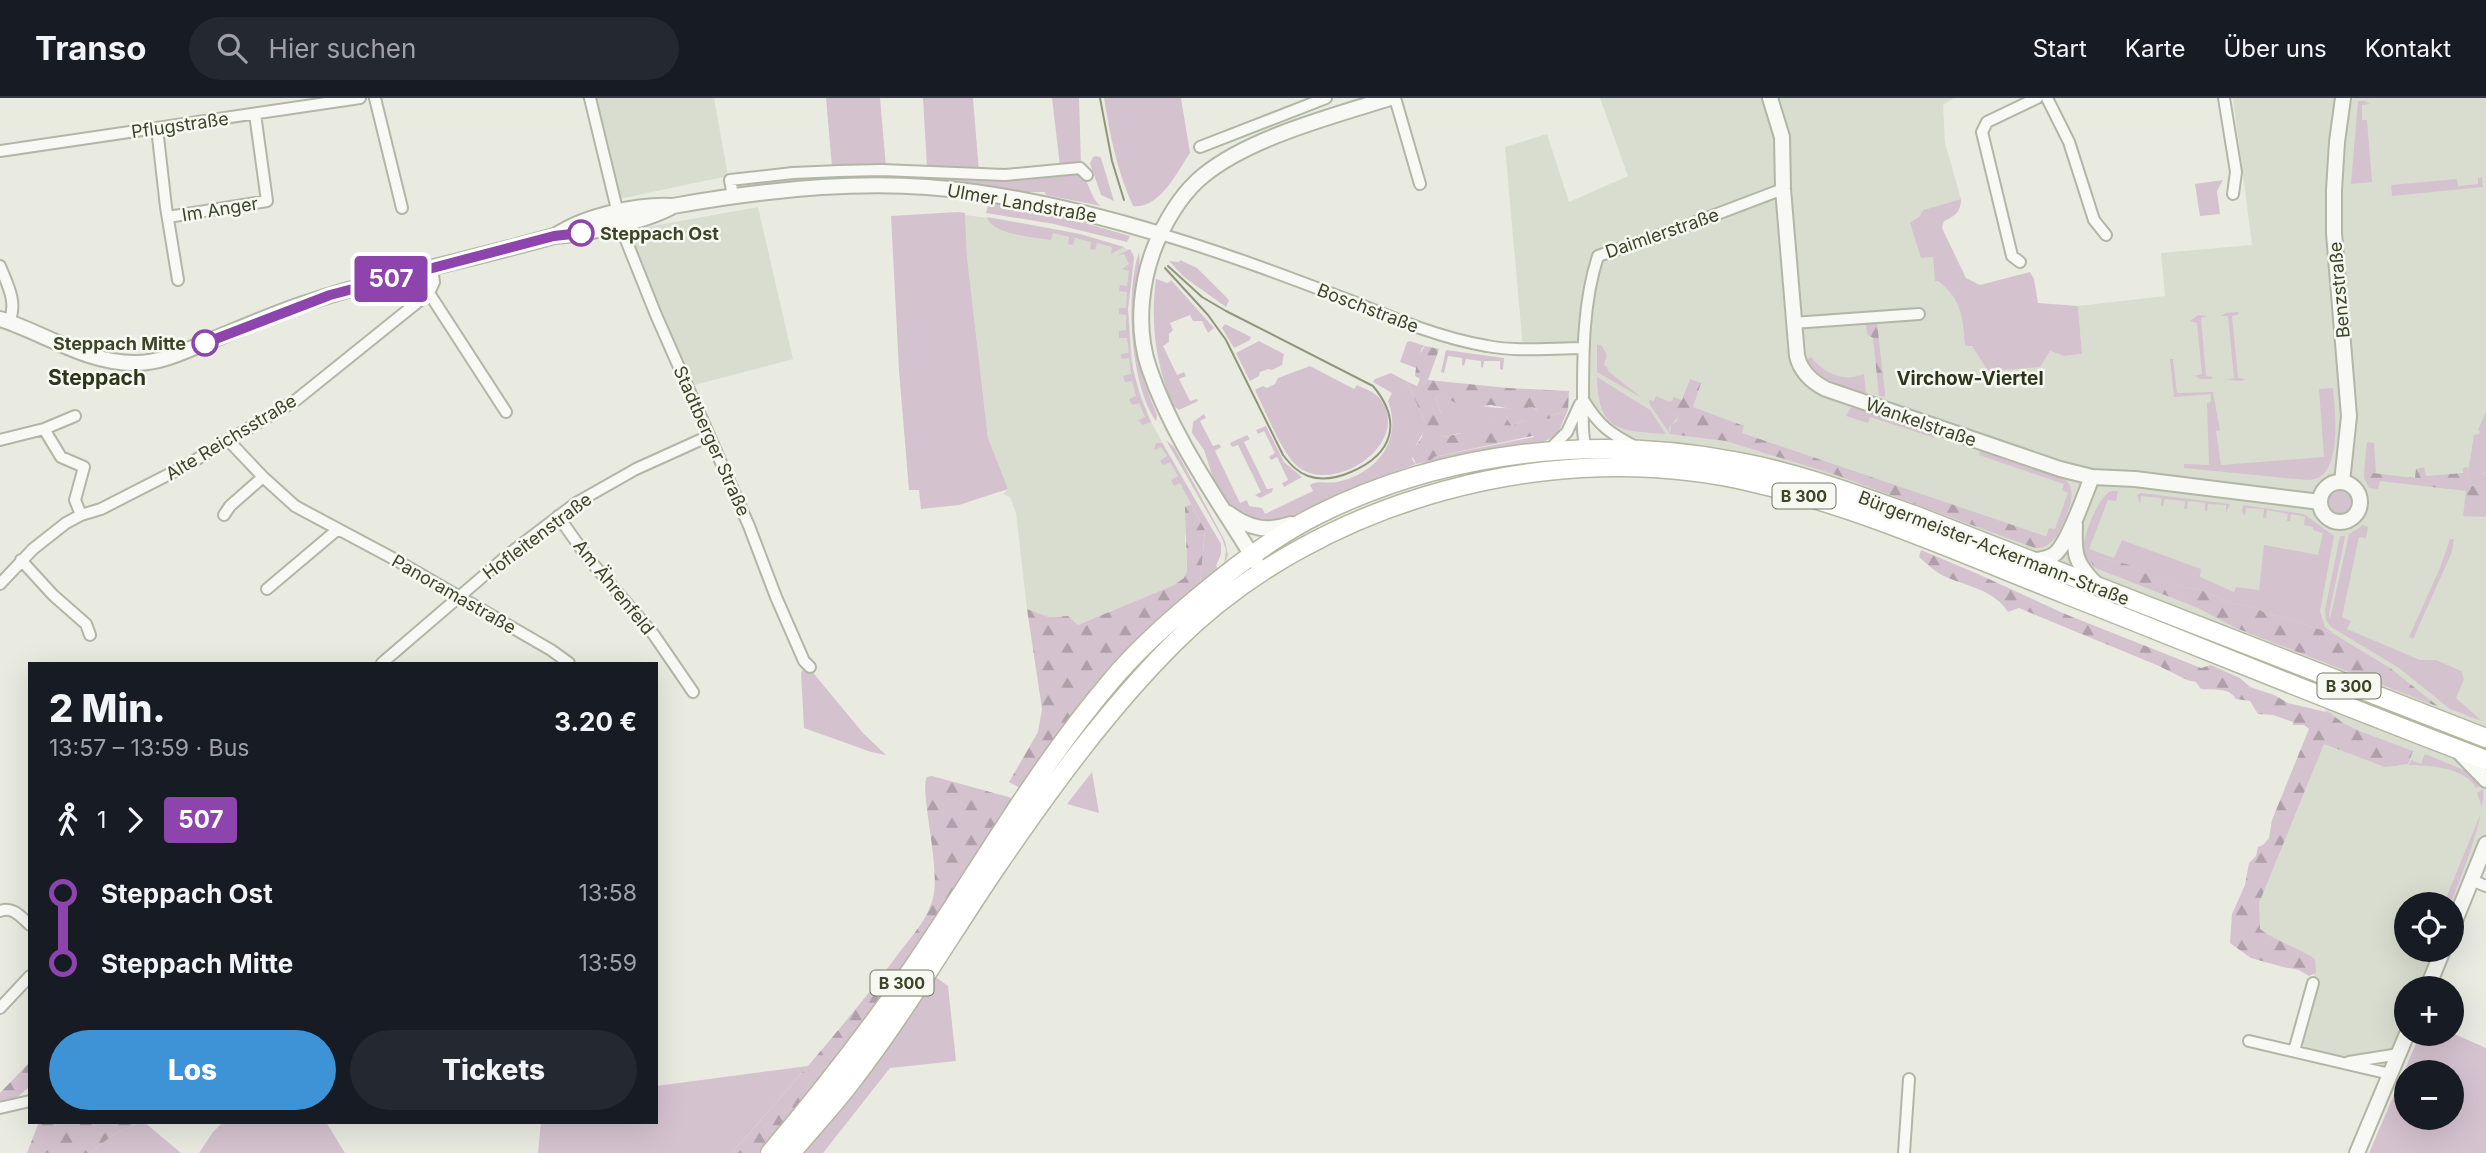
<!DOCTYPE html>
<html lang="de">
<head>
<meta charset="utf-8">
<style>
	:root { --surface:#171b24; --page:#242831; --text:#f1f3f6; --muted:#9ea1a6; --line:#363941; --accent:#3e93d7 }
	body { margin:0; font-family:Inter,sans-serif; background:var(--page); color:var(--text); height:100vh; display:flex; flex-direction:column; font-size:26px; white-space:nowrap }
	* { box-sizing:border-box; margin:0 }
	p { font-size:23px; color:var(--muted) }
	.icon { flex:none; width:38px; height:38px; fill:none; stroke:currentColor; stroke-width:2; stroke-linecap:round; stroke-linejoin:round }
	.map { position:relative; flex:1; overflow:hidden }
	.side { position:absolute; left:28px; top:564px; width:630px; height:462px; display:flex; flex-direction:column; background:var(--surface); border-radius:0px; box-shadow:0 7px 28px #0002 }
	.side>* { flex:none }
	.badge { padding:0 14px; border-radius:5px; font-size:24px; line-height:46px }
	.tools { position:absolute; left:2394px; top:794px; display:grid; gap:14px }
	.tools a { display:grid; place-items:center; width:70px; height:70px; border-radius:50%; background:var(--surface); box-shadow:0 7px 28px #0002; font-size:35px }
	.map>.badge { position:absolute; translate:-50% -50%; box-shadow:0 0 0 4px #fff }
	.legs { display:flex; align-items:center; gap:10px; height:77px; padding:0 21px; font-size:23px }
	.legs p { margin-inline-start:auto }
	.summary { display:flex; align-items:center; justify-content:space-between; height:119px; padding:0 21px }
	h1 { font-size:38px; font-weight:800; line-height:52px }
	.primary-button { display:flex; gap:14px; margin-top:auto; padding:14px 21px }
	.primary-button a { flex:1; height:80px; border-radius:42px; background:var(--accent); color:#fff; font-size:28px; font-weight:800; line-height:80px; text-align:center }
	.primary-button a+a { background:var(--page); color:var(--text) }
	ul { padding:0 21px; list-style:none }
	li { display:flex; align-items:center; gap:24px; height:70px; font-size:26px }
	li i { display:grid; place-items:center; width:10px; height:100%; margin:0 9px; background:currentColor }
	li i::after { content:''; width:18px; height:18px; margin:-9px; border:5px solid; border-radius:50%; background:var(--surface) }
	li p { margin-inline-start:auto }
	li:first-child i { background:linear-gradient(#0000 50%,currentColor 0) }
	li:last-child i { background:linear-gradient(currentColor 50%,#0000 0) }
	header { display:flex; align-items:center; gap:42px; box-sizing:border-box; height:98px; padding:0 35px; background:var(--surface); border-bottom:2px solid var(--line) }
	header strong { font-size:33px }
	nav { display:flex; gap:38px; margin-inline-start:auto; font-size:24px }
	.search { width:490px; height:63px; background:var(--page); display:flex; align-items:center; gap:18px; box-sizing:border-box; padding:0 24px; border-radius:38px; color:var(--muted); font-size:26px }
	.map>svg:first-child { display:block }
	.built { fill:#d9ddcf }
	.green { fill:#d5c2cf; fill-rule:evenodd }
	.forest { fill:url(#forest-firs) }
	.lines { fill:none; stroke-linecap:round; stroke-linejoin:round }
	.minor-casing { stroke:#b2b6a6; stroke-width:14 }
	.tertiary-casing { stroke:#b2b6a6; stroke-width:18 }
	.primary-casing { stroke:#b3b7a0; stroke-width:21 }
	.minor { stroke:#f8f9f4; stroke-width:10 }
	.tertiary { stroke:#f8f9f4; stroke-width:14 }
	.primary { stroke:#fff; stroke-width:18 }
	.tram { stroke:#8f9679; stroke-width:2 }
	.line-1-casing { stroke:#fff; stroke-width:16 }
	.line-1 { stroke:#8e44ad; stroke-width:10 }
	.stop-1-dot { fill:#fff; stroke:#8e44ad; stroke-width:3.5 }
	.labels { text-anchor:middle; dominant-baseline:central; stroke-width:5; stroke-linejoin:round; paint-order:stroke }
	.shield { fill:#f7f8f1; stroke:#757a64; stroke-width:2 }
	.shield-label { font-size:16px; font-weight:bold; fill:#3d4428 }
	.street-label { font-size:18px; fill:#3d4428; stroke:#f7f8f1 }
	.stop-label { font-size:18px; font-weight:bold; fill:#3d4428; stroke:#f7f8f1; text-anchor:start }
	.neighbourhood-label { font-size:19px; font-weight:bold; fill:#2e351a; stroke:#f7f8f1 }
	.quarter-label { font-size:21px; font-weight:bold; fill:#2e351a; stroke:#f7f8f1 }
</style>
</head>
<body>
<header>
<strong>Transo</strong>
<div class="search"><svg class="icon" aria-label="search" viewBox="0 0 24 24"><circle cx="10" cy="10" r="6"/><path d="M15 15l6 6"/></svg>Hier suchen</div>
<nav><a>Start</a><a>Karte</a><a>Über uns</a><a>Kontakt</a></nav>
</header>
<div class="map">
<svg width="2486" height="1055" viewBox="0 0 2486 1055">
	<defs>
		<pattern id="forest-firs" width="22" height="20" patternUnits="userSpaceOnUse" patternTransform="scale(1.75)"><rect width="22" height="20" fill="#d5c2cf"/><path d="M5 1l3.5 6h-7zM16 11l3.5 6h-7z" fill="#ae9fa8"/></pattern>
	</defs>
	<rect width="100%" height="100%" fill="#e9ebe1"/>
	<!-- built -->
	<path class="built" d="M595,0H714L728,78L619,101Z
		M1600,0H1954L1943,7L1945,45L1961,101L1923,112L1921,118L1910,125L1933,159L1938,183L1947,190L1960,207L1965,248L2050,253L2064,258L2082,256L2078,208L2165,198L2161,155L2252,147L2233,0H2486V746L2452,830V807H2406V852H2443L2427,891H2406V936L2390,976L2294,953L2313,885L2314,873L2233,845L2337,583L1838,391L1659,353L1607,333L1583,300V250L1523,251L1505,49L1547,36L1569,104L1628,78Z
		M758,109L793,261L691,288L628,137L630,132Z
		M965,117L1005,122L1080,136L1124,149L1133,155L1134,163L1128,211L1134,278L1151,324L1196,403L1185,438L1187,474L1184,480L1174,487L1078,527L1068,518L1049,519L1027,511L1016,415L1010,399L1003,396L1008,391L988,340L967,159Z"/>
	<!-- green -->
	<path class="green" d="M826,0H880L886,69H832Z
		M923,0H973L979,74L927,70Z
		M1052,0H1079L1081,66L1060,68Z
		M1104,0H1181L1190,55C1177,74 1160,111 1133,108C1117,73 1110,38 1104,0Z
		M2358,3H2365L2370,6L2362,7V22H2367L2372,84L2351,86Z
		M1097,58L1101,60L1114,103L1101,97L1090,65L1093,59Z
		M1080,75C1091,85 1089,99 1101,108L1046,97L1045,94H1028L941,84L877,81L812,83L743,88L788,81L839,78Z
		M2482,79L2483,89L2392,98L2391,87L2457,81L2458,88L2478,86V80Z
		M2223,82L2217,93L2220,116L2200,118L2195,86Z
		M1961,101C1961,114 1955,118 1944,123L1942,130L1966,180L1980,187L2030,174L2034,181L2038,205L2078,208L2082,256L2064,258L2050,253L2040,269L1988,273L1972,248H1965C1962,220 1963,202 1938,183H1935L1933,159L1921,160L1910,125L1920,118L1923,112Z
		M998,103L1021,107L1130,138L1127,144L1054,126L986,115L988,108Z
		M958,114L965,115L967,159L988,340L1008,391L959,407L921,411L919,392H909L899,272L891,118Z
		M987,119L1080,136L1124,149L1111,156L1112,149L1097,145L1095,152L1090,151L1091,144L1075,140L1073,147L1068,146L1069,139L1053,135L1051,142C1034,139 992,137 987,119Z
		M1130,151L1134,159L1128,211L1131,263L1141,301L1151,324L1143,327L1138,322L1145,319L1139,305L1132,307L1129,301L1136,298L1132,283L1125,284L1123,278L1131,276L1129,260L1122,261L1121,256L1129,255L1127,240H1119V233L1126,232V217L1119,216V210H1126L1127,194L1119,193L1120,187L1127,188L1129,173L1122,171L1129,166L1124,156L1117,158Z
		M1139,154C1141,172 1135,191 1133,209C1131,247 1143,283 1157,317L1156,323C1130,287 1125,195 1139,154Z
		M1180,162L1197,170L1229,202L1226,209L1184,179L1169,163L1179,164Z
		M1156,181L1168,185L1171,182L1214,230L1208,235L1202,223H1193L1190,217L1170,225L1173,232L1169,236V244L1163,248L1177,277L1184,274L1186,278L1179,281L1190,303L1197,301L1198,303L1179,312L1172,307C1156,265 1150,226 1156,181Z
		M2226,215L2238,214L2239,216L2232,218L2238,280L2245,281L2242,283L2227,282L2234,280L2228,218H2221Z
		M2198,217L2207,218L2201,220L2206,278L2213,279L2212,281H2200L2195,278L2202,276L2197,225L2190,223Z
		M1225,226L1251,239L1250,242L1234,250L1222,230Z
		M1259,243L1284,256L1282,267L1272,272L1268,271L1260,274L1259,278L1250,283L1236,255Z
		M1410,243L1425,248L1422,250L1416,270L1400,264L1407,244Z
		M1597,246L1602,248L1607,257L1604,267L1607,269L1608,273L1642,300L1597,274Z
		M1446,252L1504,260L1503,272L1500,271V263H1484L1483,270L1481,269V263L1466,261L1464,268L1462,267V260L1448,258L1444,275L1441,274Z
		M1811,259C1824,275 1843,285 1864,276L1866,295C1843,287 1819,284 1807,261Z
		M2170,261H2173L2177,295L2213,294L2220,332L2216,333L2221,367L2324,359L2319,291L2333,290C2335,314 2344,383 2307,382L2184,370V366L2209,367L2207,305L2211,304V296L2174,299Z
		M1310,268L1354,291L1357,287C1365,291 1375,294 1380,301C1414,345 1332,400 1296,367C1281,353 1265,312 1255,292L1263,288L1267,290L1275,286L1278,280Z
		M1391,275L1406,283L1424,321V333L1416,347L1412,362L1416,366L1362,386L1286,422L1263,425L1241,417L1229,405L1215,386L1204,352L1192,335L1193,324L1204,316L1206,320L1200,323L1213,348L1219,346L1221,349L1215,353L1240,405L1247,402L1249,408L1262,410L1265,416L1313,393L1310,387C1318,382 1328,386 1337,384C1377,375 1403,343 1388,303L1392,295L1373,284L1375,281Z
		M1597,279L1650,312L1666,336C1619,333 1598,333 1597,279Z
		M1440,296C1472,308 1499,313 1532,309L1549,321L1556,315L1562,316L1568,312L1557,337L1541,345L1438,364H1429L1434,359L1534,339L1525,322L1512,328L1507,325H1488V331L1485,335H1460L1444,339L1441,337V316L1436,300Z
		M1656,298L1665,302V311L1678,319L1669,330L1670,336L1650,307L1649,302L1654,303Z
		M1850,310H1855L1933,335L1935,340L1870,319L1868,325L1846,318Z
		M2486,313V374L2483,375L2481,389L2466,387L2474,337L2479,336L2480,333L2478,332Z
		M1266,328L1284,364L1302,379L1284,389L1282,385L1288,382L1277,359L1271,362L1269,359L1275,355L1264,333L1258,336L1256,332Z
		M1247,337L1250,341L1244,344L1267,391L1273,390L1272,394L1260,400L1255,397L1261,394L1238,347L1232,349L1230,345Z
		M1166,342L1174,349L1225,443L1228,457L1224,467L1226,452L1222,440Z
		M2367,344L2374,345L2376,376L2364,374Z
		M1156,345H1162L1221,446V456L1216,468L1218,472L1200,487L1205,432L1180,385L1174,388L1171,382L1178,378L1170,364L1163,367L1160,363L1167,358L1161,349L1154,352Z
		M1981,352L2061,378C2083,392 2065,419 2057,438L2054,441L2046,439L2049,430L2055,431L2068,395L2062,392L2064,386L1979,357Z
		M2328 404a12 12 0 1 1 24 0a12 12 0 1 1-24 0Z
		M2111,393H2118L2116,403L2108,402L2089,451L2114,460L2122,442L2201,471L2200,479L2234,494L2236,489L2259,492L2264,447L2318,457L2323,435L2313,432V429L2304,427L2305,419L2291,416L2290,423H2287L2288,416L2267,412L2266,420H2263L2264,411L2246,410L2245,418L2242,414L2243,407L2304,416L2334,438L2320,513L2325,529L2334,536L2278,518L2269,517L2256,510L2231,505L2198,491L2182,489L2141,474L2130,467L2097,459L2091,463V467C2087,462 2085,458 2084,452C2082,438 2099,398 2111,393Z
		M2141,395L2230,406L2226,415V407L2208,406L2207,413H2205V405L2188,403L2187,411H2184L2185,403L2165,401L2163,408H2161V400L2141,398L2140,406L2137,397Z
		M2363,427L2368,429L2366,440L2359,439L2342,519L2351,523L2347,531L2420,562H2436L2461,573L2464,581L2456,600L2482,623L2450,611L2399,570L2331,529L2326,522L2325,512L2340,438H2345L2344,444L2329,516L2330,521L2349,436Z
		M2450,441H2454L2452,454L2413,541L2409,539L2440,470Z
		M804,570L810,571L863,635L886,657L871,654L804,630L801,575Z
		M2425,656L2466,673L2481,688L2476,690C2465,670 2431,667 2409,667L2411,662L2421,666Z
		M1092,674L1099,715L1067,706Z
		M2483,691C2486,718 2461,779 2450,807H2443L2481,715L2482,709L2477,695Z
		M936,879L948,888L956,963L890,970L823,1055H802L883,955Z
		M2452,935L2486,950V1055H2369L2420,936ZM2406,975H2452V1020H2406Z
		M808,968L732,1055H538L541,1024H656V988Z
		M139,1024H144L181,1055H90L113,1037Z
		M223,1024H326L345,1055H199L213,1034Z"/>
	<!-- forest -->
	<path class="forest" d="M1877,225L1885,295V299L1879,298L1873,240L1867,236L1866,226Z
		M1425,248L1439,251L1428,282L1508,290L1569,293L1568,312L1562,316L1556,315L1549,321L1538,318L1537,312L1532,309L1516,312L1491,307L1471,309L1459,307L1440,296L1436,300L1441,316V337L1444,339L1467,334L1485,335L1490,320L1497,317L1505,319L1512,328L1525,322H1532L1537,326V337L1434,359L1429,364L1416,366L1411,355L1422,339L1424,321L1406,283L1417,288L1420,281L1415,278L1417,261Z
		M1690,281L1701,285L1693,309L1744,328L1742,335L2054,441C2047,448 2042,452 2032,449L1836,377L1726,343L1670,336L1671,327L1677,323L1678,319L1665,311V302L1671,304L1674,299L1682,302Z
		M2424,369L2426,378L2463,375V370L2468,369L2467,387L2480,389L2479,380L2486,374V419L2463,418L2466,393L2380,383L2378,391L2369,390L2364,380V374L2415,380L2416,371Z
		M1191,406L1205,432L1200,487L1084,603L1020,690L1009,684L1038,634L1042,611L1027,511L1049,519L1068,518L1078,527L1174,487L1184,480L1187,473L1185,409Z
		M1921,452L1978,476L2065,516L2201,570L2211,567L2240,580L2250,589L2274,597L2288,605L2330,615L2343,625L2362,634L2413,653L2408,666L2385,669L2324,646L2259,805L2260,831C2277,844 2297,849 2315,861L2316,875L2309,878L2299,872L2283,869L2251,860L2230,845L2232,816L2245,787L2249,765L2256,758L2258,749L2263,747L2269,740L2272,722L2309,631L2304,627H2293V624L2273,617L2258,616L2250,603L2236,601C2228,588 2214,593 2201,591L2196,584L2187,582L2159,568L2019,510L2008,514C1994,492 1969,489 1946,479C1936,475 1927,466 1919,459Z
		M2097,459L2130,467L2142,474L2182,489L2198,491L2231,505L2256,510L2269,517L2278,518L2334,536L2390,570L2439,609L2236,530L2198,510L2093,469L2091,463Z
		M932,678L1012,700L951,801L875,914L764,1055H732C787,992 843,930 893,863C907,843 927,824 933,800C941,770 919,692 927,679Z
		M30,964V988L12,1004L0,1007V995Z
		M39,1024H139L113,1037L90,1055H27Z"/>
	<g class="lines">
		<defs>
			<path id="minor" d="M375,0L402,110
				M590,0L622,132L656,217L749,428L776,499L804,563L810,569
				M1395,0L1420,86
				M2047,0L2069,44L2094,122L2106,137
				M2224,0L2236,74L2233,96
				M157,30L166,109L178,182
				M1200,49L1326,0
				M0,53L360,0
				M733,98L730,82L793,75L839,73L882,72L1005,77L1080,70L1087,77
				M168,119L267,103L255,16
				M1160,136C1225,155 1288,179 1351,203C1395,221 1440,240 1487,248C1518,254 1551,250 1583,250
				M2020,164L2012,158L1982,34L1987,24L2037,0
				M0,168C7,186 18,204 9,224
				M429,195L506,314
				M1793,225L1919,216
				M1584,303C1599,328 1611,336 1636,349
				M75,318L44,331L61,359L84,369L75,402L81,417
				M0,342L44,331
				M229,343L263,379L295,408L396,462L551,552L569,565
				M1548,353L1567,334L1580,306
				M1588,355C1581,339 1583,320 1583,302C1583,254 1583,204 1598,158L1675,132L1783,91
				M224,417L230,408L263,379
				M558,418L587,459L654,537L693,594
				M21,462L53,497L86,526L90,537
				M0,486L33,451L66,425L81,417L101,411L187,367L296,302L429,195L434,184L432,170
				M267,491L337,432
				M382,565L509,456L576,405L636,371L709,338
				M2471,782L2486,788
				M0,813C13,808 21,819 30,827
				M0,910L30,878
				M2249,943L2390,976
				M2294,953L2313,885
				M2349,964L2399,956
				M0,1010L30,1003
				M1904,1055L1909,981"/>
			<path id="tertiary" d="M1770,0L1782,39L1783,91L1797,258C1801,274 1812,284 1826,291L2060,371L2092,379L2135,381L2320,404
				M555,138C584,118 638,106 673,108C756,93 842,83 927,89C1006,95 1084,113 1160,136
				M0,221C44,235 88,266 136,265C161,265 185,253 207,244C242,230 276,214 312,203C391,177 474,161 554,138C587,136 644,124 673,108
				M2342,384L2349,318L2334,135V92L2337,44L2343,0
				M2320 404a20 20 0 1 1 40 0a20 20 0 1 1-40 0Z
				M1228,415C1250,431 1267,434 1291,426
				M2075,426C2074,455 2074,464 2095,485
				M2030,463C2038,462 2050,461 2056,455C2069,443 2085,396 2092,379
				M1262,474C1222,407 1174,344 1149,270C1135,229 1141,179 1158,141C1169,117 1184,93 1204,77C1251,39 1333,18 1390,0
				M2460,655L2486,682
				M2452,830L2486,746
				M2427,891L2443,852
				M2357,1055L2407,936"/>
			<path id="primary" d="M770,1055C821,995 869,933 914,868C979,773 1036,671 1111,583C1136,553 1166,526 1196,501C1233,470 1273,439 1317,417C1445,353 1594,337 1734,363C1796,374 1857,397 1917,418L2486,640
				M791,1055C811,1031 832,1009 851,984C903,917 947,842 995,771C1049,692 1106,613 1174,545C1319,400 1556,337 1755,385C1862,410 1963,456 2065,496C2205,551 2345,609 2486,662"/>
		</defs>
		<!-- minor casing -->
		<use href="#minor" class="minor-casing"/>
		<!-- tertiary casing -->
		<use href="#tertiary" class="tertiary-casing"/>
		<!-- primary casing -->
		<use href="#primary" class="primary-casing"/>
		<!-- minor -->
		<use href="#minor" class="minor"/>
		<!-- tertiary -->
		<use href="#tertiary" class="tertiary"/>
		<!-- primary -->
		<use href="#primary" class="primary"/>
		<!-- tram -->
		<path class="tram" d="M1100,0L1112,63L1124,102
			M1165,170L1208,217L1226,242L1283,357C1290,366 1297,374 1308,378C1322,383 1337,380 1351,374C1393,356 1403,324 1373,288L1226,213L1202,199L1168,168"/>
	</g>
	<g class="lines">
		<defs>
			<path id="line-1" d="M205,245L330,197L554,138L581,135"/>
		</defs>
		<!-- line-1 casing -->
		<use href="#line-1" class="line-1-casing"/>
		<!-- line-1 -->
		<use href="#line-1" class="line-1"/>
	</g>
	<!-- markers -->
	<g class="stop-1-dot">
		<circle cx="581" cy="135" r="12"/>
		<circle cx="205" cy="245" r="12"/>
	</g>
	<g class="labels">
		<!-- shield labels -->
		<g class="shield">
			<rect x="1772.5" y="385.5" width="63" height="25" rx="5"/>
			<rect x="2317.5" y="575.5" width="63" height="25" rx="5"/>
			<rect x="870.5" y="872.5" width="63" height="25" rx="5"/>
		</g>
		<g class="shield-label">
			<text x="1804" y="398">B 300</text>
			<text x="2349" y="588">B 300</text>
			<text x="902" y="885">B 300</text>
		</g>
		<!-- street labels -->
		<g class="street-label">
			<text transform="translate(180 27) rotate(-8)">Pflugstraße</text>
			<text transform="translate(1022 105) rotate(10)">Ulmer Landstraße</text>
			<text transform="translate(220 111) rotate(-9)">Im Anger</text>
			<text transform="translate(1662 135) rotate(-19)">Daimlerstraße</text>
			<text transform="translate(2339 192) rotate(-95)">Benzstraße</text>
			<text transform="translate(1368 210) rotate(21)">Boschstraße</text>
			<text transform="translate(1921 324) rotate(19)">Wankelstraße</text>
			<text transform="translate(231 339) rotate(-31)">Alte Reichsstraße</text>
			<text transform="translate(712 343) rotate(66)">Stadtberger Straße</text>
			<text transform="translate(537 438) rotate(-37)">Hofleitenstraße</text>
			<text transform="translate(1994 450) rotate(21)">Bürgermeister-Ackermann-Straße</text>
			<text transform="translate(614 489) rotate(51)">Am Ährenfeld</text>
			<text transform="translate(454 496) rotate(30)">Panoramastraße</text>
		</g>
		<!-- stop labels -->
		<g class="stop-label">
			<text x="600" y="135">Steppach Ost</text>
			<text x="186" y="245" text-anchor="end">Steppach Mitte</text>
		</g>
		<!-- neighbourhood labels -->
		<g class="neighbourhood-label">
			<text x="1970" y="280">Virchow-Viertel</text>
		</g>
		<!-- quarter labels -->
		<g class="quarter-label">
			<text x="97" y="279">Steppach</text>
		</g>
	</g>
</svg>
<div class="tools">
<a><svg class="icon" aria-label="locate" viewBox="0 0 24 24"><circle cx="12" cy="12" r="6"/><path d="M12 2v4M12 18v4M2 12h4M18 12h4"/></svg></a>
<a>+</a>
<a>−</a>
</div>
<b class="badge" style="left:391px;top:181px;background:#8e44ad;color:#fff">507</b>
<section class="side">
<div class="summary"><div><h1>2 Min.</h1><p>13:57 – 13:59 · Bus</p></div><b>3.20 €</b></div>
<div class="legs"><svg class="icon" aria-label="walk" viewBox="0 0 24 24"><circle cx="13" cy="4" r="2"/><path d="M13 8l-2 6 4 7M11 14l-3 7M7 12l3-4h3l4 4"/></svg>1<svg class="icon" aria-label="forward" viewBox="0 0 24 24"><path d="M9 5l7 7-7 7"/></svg><b class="badge" style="background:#8e44ad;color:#fff">507</b></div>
<ul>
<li><i style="color:#8e44ad"></i><b>Steppach Ost</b><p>13:58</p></li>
<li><i style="color:#8e44ad"></i><b>Steppach Mitte</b><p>13:59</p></li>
</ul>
<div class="primary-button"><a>Los</a><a>Tickets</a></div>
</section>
</div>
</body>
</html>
